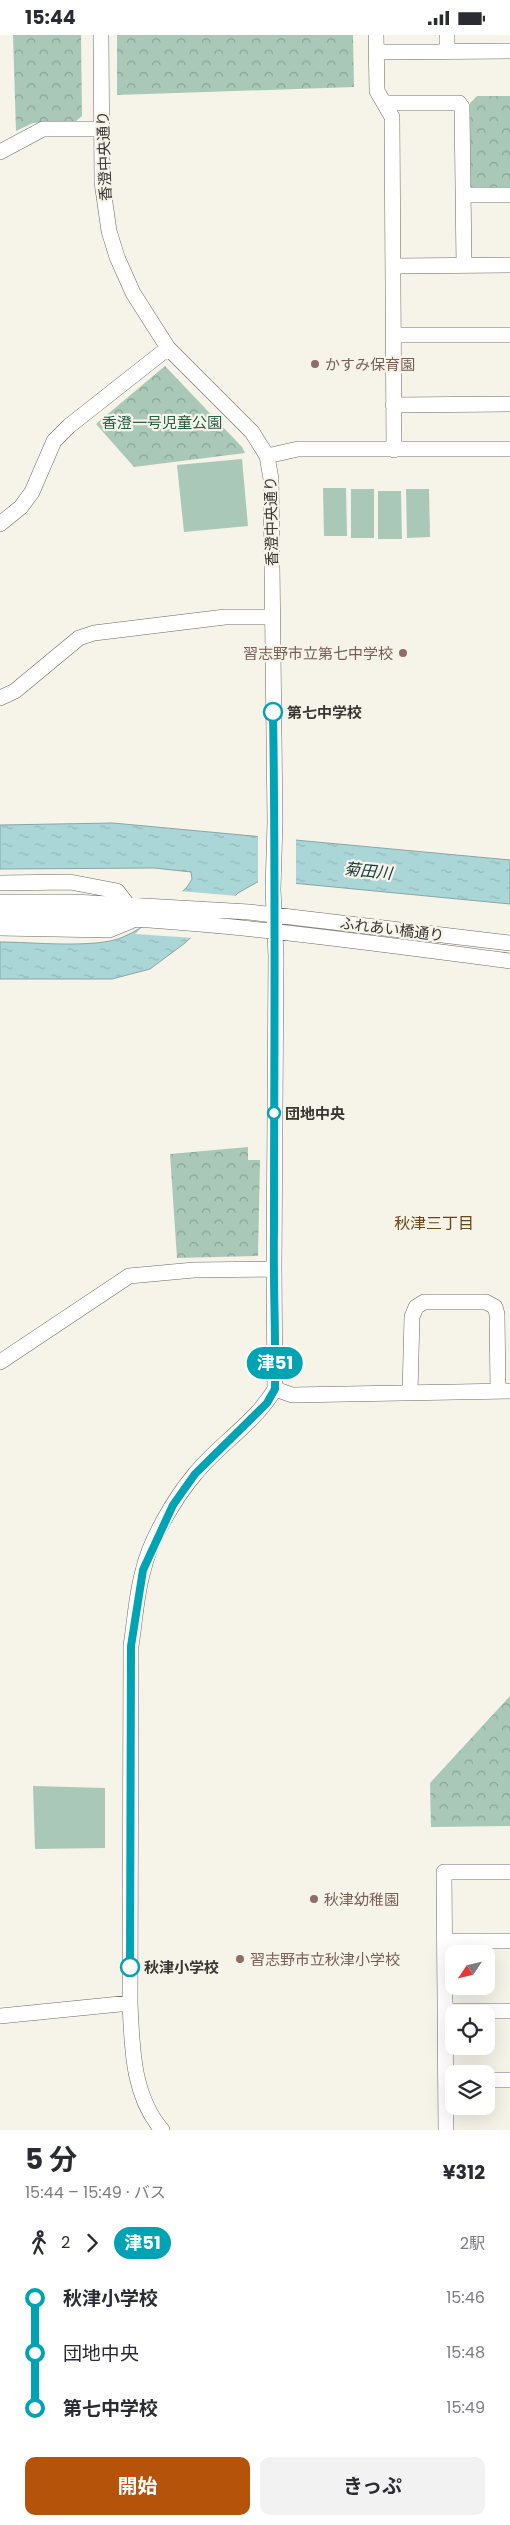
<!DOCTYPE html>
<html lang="ja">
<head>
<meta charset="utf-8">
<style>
	:root { --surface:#fff; --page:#f2f2f3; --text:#2b2b33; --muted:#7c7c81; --accent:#b45309 }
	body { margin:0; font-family:Poppins,"Noto Sans JP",sans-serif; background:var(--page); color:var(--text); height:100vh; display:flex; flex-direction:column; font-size:19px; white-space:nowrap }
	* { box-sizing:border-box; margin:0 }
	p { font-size:16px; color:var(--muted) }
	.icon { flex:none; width:28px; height:28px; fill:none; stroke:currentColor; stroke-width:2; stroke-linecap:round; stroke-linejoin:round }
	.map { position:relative; height:2095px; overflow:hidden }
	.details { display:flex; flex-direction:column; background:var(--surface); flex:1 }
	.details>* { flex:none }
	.badge { padding:0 10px; border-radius:16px; font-size:18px; line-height:32px }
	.needle { width:32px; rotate:235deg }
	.tools { position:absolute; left:445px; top:1910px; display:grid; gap:10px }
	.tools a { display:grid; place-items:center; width:50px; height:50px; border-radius:10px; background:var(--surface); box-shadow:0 5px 20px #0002; font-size:25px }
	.map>.badge { position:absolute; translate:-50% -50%; box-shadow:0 0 0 2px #fff }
	.legs { display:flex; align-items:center; gap:8px; height:55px; padding:0 25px; font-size:16px }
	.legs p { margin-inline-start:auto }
	.overview { display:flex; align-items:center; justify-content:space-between; height:85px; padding:0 25px }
	h1 { font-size:28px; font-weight:700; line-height:38px }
	.button { display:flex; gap:10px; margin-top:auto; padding:10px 25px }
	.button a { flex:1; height:58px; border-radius:10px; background:var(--accent); color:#fff; font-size:20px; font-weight:700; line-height:58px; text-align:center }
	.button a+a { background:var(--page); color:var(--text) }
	ul { padding:0 25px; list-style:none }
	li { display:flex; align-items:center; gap:18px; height:55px; font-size:19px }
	li i { display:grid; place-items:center; width:8px; height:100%; margin:0 6px; background:currentColor }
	li i::after { content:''; width:12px; height:12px; margin:-6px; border:4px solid; border-radius:50%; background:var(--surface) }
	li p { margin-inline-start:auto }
	li:first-child i { background:linear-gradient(#0000 50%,currentColor 0) }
	li:last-child i { background:linear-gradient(currentColor 50%,#0000 0) }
	.status { display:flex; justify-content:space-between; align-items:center; height:35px; padding:0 25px; background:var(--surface); direction:ltr }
	.status svg { height:14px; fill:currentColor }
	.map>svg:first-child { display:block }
	.grass { fill:#a9c8b8 }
	.park { fill:url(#park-crowns) }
	.water { fill:url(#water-ripples); stroke:#88a6a6 }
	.pier { fill:#f6f3e9 }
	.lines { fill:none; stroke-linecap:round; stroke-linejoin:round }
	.minor-casing { stroke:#6c6961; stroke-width:16 }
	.minor { stroke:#fff; stroke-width:15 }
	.line-1-casing { stroke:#fff; stroke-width:11 }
	.line-1 { stroke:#00a3b4; stroke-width:8 }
	.education-dot { fill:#8d6e63; stroke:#f6f3e9; stroke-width:2 }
	.stop-1-dot { fill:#fff; stroke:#00a3b4; stroke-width:2.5 }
	.labels { text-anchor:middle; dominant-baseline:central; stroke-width:4.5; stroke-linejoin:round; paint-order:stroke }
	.street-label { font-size:15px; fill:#383633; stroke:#f6f3e9 }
	.education-label { font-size:15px; fill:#785e54; stroke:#f6f3e9; text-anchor:start }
	.park-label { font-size:15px; fill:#235e45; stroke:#f6f3e9 }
	.stop-label { font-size:15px; font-weight:bold; fill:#383633; stroke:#f6f3e9; text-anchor:start }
	.water-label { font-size:16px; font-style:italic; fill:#0f383a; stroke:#f6f3e9 }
	.neighbourhood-label { font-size:16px; fill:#694613; stroke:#f6f3e9 }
</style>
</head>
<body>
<div class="status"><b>15:44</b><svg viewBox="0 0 49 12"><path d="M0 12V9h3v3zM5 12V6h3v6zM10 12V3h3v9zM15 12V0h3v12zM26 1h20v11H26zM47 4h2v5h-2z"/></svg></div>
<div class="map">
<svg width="510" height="2095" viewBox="0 0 510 2095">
	<defs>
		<pattern id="park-crowns" width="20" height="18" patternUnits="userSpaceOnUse" patternTransform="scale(1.25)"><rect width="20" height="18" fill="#a9c8b8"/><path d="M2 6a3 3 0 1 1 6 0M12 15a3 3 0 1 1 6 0" fill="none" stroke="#8ba396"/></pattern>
		<pattern id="water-ripples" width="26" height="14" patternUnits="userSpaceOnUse" patternTransform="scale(1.25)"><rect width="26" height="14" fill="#abd6d8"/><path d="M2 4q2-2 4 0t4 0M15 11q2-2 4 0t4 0" fill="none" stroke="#94b8ba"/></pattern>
	</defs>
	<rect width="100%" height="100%" fill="#f6f3e9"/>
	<!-- grass -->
	<path class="grass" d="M242,424L248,491L184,497L177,430Z
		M323,453H346L347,501H324Z
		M351,454H374V503H351Z
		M406,454H429L430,502L407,503Z
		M378,456H401L402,504H378Z
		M33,1751L105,1753V1813L35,1814Z"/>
	<!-- park -->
	<path class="park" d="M13,0H81L82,81L76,86L33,88L16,96Z
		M117,0H353L354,52L117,60Z
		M477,61H510V154H471L470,68Z
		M165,331L242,412L245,418L134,432L96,389Z
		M248,1112V1125H260L258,1221L177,1223L170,1119Z
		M510,1661V1791L431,1792L430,1748Z"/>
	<!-- water -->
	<path class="water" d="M113,788L510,825V869L261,845L238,858L185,908L150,934L112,944H0V907C31,907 97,914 123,902C148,892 168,870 187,852L192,844L191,837L154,833L0,834V790Z"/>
	<!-- pier -->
	<path class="pier" d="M258,799L296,803V851L258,849Z
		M179,856L238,861L194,903L135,899Z"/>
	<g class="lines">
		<defs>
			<path id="minor" d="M101,0L102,147L109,196L117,222L133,258L168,313L252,397L267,421L271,444L275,787L273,854L276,921L274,1234L275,1354C255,1388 219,1409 195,1439C174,1464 150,1505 143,1536C136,1561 135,1586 131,1611L130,1968C132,2011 132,2060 162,2095
				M376,0L377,56L392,82L394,415
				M447,0V16
				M376,17L510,16
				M384,68H459L462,72L464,230
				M0,117L43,94H102
				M464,160H510
				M393,231L510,230
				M393,300H510
				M393,370L510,369
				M267,421L298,414H510
				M0,489L21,472L32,457L54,406L69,391L168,313
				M0,663L15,656L79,603L94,598L225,582H272
				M0,848L70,847L117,856L127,869
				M0,867H74L249,877L510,908
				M0,880C171,879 341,904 510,926
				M0,893L109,895L131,886
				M0,1327L129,1241L194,1235L274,1234
				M275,1354L292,1360L510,1356
				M410,1358L412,1282L416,1272L424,1267H486L495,1272L497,1279L498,1356
				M445,1906H510
				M445,1976H510
				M0,1981L130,1968
				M486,2045H510
				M446,2095L444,1837H510"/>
		</defs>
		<!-- minor casing -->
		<use href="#minor" class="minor-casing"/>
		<!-- minor -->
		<use href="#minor" class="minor"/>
	</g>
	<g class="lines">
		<defs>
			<path id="line-1" d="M130,1932L131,1611L143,1535L173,1470L195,1439L267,1368L275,1354C276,1301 273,1248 274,1195C274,1022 276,849 273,677"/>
		</defs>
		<!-- line-1 casing -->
		<use href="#line-1" class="line-1-casing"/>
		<!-- line-1 -->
		<use href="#line-1" class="line-1"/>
	</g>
	<!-- markers -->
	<g class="education-dot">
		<circle cx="315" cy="329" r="5"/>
		<circle cx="403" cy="618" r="5"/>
		<circle cx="314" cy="1864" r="5"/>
		<circle cx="240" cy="1924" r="5"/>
	</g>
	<g class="stop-1-dot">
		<circle cx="273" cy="677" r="9"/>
		<circle cx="274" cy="1078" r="6"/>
		<circle cx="130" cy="1932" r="9"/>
	</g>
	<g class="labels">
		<!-- street labels -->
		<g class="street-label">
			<text transform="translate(104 121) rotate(-92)">香澄中央通り</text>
			<text transform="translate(271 486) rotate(-91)">香澄中央通り</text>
			<text transform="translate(392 894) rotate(7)">ふれあい橋通り</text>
		</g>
		<!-- education labels -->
		<g class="education-label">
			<text x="325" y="329">かすみ保育園</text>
			<text x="393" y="618" text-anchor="end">習志野市立第七中学校</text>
			<text x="324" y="1864">秋津幼稚園</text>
			<text x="250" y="1924">習志野市立秋津小学校</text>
		</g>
		<!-- park labels -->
		<g class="park-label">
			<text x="162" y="387">香澄一号児童公園</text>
		</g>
		<!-- stop labels -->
		<g class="stop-label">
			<text x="287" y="677">第七中学校</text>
			<text x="285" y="1078">団地中央</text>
			<text x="144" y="1932">秋津小学校</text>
		</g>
		<!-- water labels -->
		<g class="water-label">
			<text transform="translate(368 836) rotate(6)">菊田川</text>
		</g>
		<!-- neighbourhood labels -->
		<g class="neighbourhood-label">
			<text x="434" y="1188">秋津三丁目</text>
		</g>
	</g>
</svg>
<div class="tools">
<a><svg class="needle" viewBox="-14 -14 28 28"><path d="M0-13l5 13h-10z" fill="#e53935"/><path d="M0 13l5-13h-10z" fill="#7c7c81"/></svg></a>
<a><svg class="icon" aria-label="locate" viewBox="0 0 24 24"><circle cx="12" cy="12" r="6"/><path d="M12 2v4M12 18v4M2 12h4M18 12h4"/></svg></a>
<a><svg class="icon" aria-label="layers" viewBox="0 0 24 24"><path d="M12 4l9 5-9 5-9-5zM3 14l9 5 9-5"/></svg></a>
</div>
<b class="badge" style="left:275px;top:1328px;background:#00a3b4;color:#fff">津51</b>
</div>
<section class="details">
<div class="overview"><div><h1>5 分</h1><p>15:44 – 15:49 · バス</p></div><b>¥312</b></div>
<div class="legs"><svg class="icon" aria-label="walk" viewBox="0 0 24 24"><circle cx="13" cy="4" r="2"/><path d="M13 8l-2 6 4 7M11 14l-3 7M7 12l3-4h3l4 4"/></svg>2<svg class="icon" aria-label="forward" viewBox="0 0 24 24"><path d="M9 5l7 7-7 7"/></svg><b class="badge" style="background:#00a3b4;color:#fff">津51</b><p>2駅</p></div>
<ul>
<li><i style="color:#00a3b4"></i><b>秋津小学校</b><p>15:46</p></li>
<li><i style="color:#00a3b4"></i><span>団地中央</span><p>15:48</p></li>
<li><i style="color:#00a3b4"></i><b>第七中学校</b><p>15:49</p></li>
</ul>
<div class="button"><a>開始</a><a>きっぷ</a></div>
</section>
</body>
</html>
